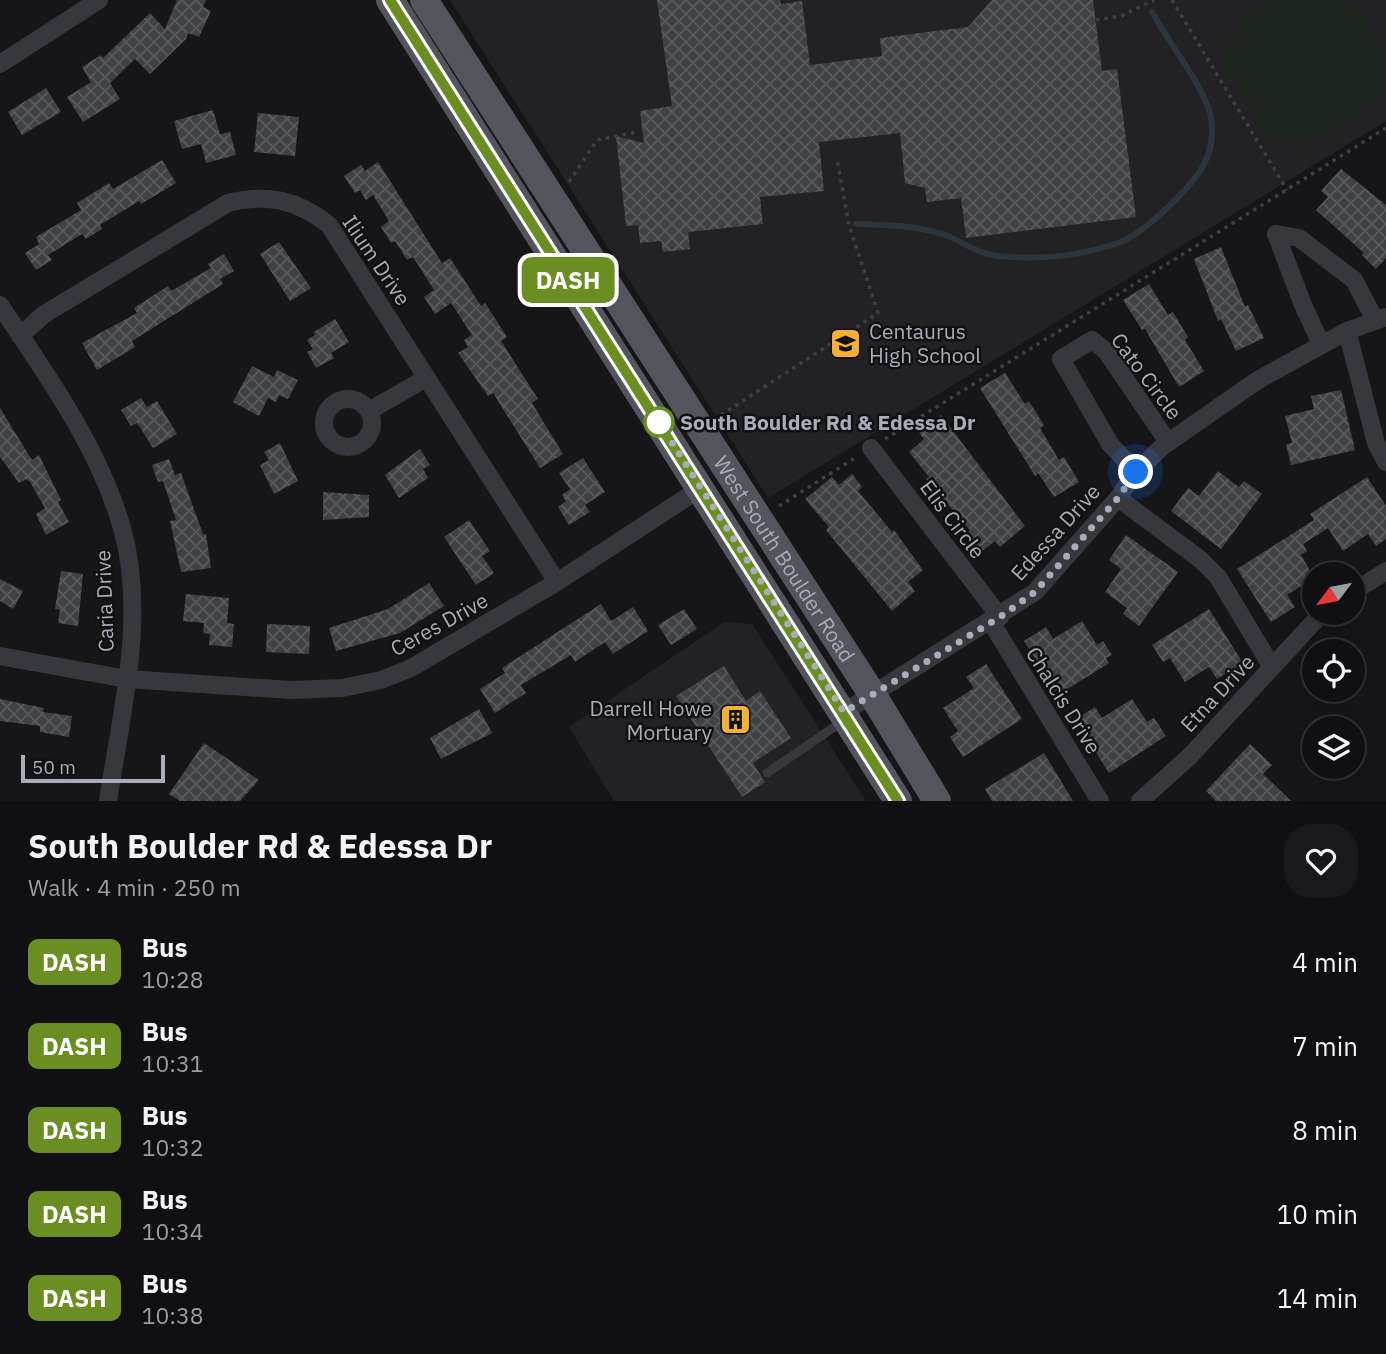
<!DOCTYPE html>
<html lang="en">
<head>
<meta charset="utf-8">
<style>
	:root { --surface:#101012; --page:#19191b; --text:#f1f3f6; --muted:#9c9d9f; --line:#303032 }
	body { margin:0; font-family:"IBM Plex Sans",sans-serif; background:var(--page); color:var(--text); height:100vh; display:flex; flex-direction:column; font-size:26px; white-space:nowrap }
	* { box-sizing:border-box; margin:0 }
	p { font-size:23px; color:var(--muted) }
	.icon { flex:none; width:38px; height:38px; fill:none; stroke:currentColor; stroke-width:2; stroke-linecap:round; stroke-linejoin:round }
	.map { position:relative; height:801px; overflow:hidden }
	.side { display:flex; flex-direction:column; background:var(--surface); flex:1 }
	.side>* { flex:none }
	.badge { padding:0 14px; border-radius:10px; font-size:24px; line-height:46px }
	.needle { width:46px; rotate:238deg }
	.controls { position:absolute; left:1302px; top:562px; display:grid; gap:14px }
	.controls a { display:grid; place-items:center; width:63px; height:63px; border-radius:50%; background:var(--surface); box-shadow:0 7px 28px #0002,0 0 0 2px var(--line); font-size:35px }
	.scale { position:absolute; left:21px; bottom:18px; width:144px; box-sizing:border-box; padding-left:7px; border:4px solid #a8adb8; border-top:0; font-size:19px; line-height:24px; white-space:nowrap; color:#a8adb8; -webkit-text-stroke:5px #111113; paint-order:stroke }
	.you { position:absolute; width:35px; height:35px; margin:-18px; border:5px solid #fff; border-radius:50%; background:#1a73e8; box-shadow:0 0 0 10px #1a73e833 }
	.map>.badge { position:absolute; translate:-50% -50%; box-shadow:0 0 0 4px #fff }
	.round { display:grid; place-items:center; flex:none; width:74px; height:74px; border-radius:28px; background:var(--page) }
	.headline { display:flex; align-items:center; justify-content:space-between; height:119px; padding:0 28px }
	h1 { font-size:33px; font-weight:700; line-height:52px }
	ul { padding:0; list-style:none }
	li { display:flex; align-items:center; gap:21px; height:84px; padding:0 28px }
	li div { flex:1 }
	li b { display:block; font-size:26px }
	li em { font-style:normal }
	li .badge { min-width:77px; font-weight:700; text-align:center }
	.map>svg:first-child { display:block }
	.built { fill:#222225 }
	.grass { fill:#1e261f }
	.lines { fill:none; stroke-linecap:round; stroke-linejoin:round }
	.stream { stroke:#2c353c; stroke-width:6 }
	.building { fill:url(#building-cross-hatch) }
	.path { stroke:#3d3f44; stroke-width:3.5; stroke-dasharray:3.5 5; stroke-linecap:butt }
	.service { stroke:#37383d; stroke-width:9 }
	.minor { stroke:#37383d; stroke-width:18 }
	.primary { stroke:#53555c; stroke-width:28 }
	.line-casing { stroke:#fff; stroke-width:16 }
	.line { stroke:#6b8e23; stroke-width:10 }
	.walk { stroke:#a8adb8; stroke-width:7; stroke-dasharray:0 12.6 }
	.stop-dot { fill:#fff; stroke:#6b8e23; stroke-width:3.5 }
	.labels { text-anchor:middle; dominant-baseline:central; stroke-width:5; stroke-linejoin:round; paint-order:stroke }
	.street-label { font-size:21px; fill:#a8adb8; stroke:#111113 }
	.poi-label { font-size:21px; fill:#a8adb8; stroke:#111113; text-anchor:start }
	.stop-label { font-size:21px; font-weight:bold; fill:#a8adb8; stroke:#111113; text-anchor:start }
</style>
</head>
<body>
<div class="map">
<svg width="1386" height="801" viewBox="0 0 1386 801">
	<defs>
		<pattern id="building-cross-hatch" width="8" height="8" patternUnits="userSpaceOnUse" patternTransform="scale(1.75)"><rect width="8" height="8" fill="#404145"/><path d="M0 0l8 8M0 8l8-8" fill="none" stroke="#595a5e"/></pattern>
	</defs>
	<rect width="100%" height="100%" fill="#161618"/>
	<!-- built -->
	<path class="built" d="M450,0H1386V121L768,498Z
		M724,622L752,624L866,801H614L569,727Z"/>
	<!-- grass -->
	<path class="grass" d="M1344,0C1376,14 1383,55 1385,86C1369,113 1331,130 1305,147L1268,138L1221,62L1240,25L1267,0Z"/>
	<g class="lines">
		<!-- stream -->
		<path class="stream" d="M856,224C886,225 916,225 945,235C965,242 974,253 998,256C1038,260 1080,256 1118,243C1144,234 1195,185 1206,160C1212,148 1214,126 1210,113C1200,81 1169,43 1152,12"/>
	</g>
	<!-- building -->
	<path class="building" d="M177,0H206L203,7L211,11L199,37L188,33L186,39L150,74L135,59L110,83L120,99L83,122L67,97L91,82L82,67L101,55L103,58L150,13L165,29Z
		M657,0H780L781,4L802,1L810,65L882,56L880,38L968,27L992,0H1093L1102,71L1117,69L1136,217L966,238L961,198L927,202L925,188L905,183L900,133L819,142L824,191L760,197L763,224L688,232L690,249L663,252L661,241L640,243L638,225L626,226L616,136L644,143L640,111L672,106Z
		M46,88L61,112L22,135L8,112Z
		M213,110L220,134L230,132L236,155L206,163L201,144L182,149L174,121Z
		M258,113L299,117L295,156L254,152Z
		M162,160L176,183L141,204L139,201L100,225L102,229L86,239L82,234L48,255L52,260L36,270L25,253L39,244L36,237L81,210L77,203L109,183L113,189Z
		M378,162L442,263L450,258L481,306L485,303L507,337L501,341L538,399L532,403L563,454L540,468L493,393L488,396L458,353L468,347L464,340L472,335L451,303L435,314L424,297L434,290L413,257L407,260L395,241L391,243L381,227L389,221L373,195L366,200L360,190L355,193L344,176L361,165L365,171Z
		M1341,169L1386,205V258L1376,269L1362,255L1364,253L1316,210L1328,197L1321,191Z
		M279,242L311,288L290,301L260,254Z
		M1221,247L1245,307L1248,305L1264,338L1236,351L1221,319L1218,321L1194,259Z
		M224,254L234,271L220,279L223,284L132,341L135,347L97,370L82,343L137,313L134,308L168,286L171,291L211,268L208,264Z
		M1149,284L1168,315L1173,312L1188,337L1185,340L1204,371L1179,387L1145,329L1142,330L1123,300Z
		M335,319L349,342L331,353L334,358L316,368L307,352L313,349L307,340L315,335L314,332Z
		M252,366L274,377L277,370L298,380L288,399L279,395L276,402L268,398L259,416L233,402Z
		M1005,373L1025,404L1029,401L1044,425L1040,428L1059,460L1064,457L1079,482L1054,497L1038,473L1035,476L980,388Z
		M1341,390L1355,450L1291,465L1286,444L1292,443L1285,416L1314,409L1311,396Z
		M141,398L147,407L157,401L177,434L153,448L137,423L131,426L121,410Z
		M0,408L32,460L39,455L61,500L58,502L69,522L46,535L36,514L45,508L30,482L26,479L19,483L0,457Z
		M941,415L1025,526L1000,547L995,541L981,552L966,533L970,530L926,479L929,477L909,452L924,439L919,433Z
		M280,443L298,481L274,494L260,465L269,460L264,452Z
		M420,449L430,465L423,469L428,478L399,498L385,475Z
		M583,458L605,492L585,505L590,512L569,525L558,507L566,501L562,495L570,489L559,473Z
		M169,459L175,475L181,473L203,534H206L211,568L181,572L170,521L176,520L163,481L158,482L152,465Z
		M1218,471L1239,487L1244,481L1262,494L1221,549L1171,511L1188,488L1199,496Z
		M852,474L862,487L858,491L892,532L894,530L923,570L908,582L915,591L892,611L826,530L829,527L805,499L832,477L839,485Z
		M1367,477L1386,506V539L1376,546L1368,534L1343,551L1328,528L1303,544L1307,551L1301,555L1314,578L1287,595L1295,607L1271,622L1237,569L1314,520L1310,514Z
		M323,492L369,495V517L323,520Z
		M469,520L490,551L482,556L494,573L476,585L444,537Z
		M1126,535L1178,572L1139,626L1123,614L1127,608L1105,592L1121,569L1109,560Z
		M61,571L83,574L78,626L58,623L60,610L55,609Z
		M0,579L23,591L13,609L0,601Z
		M429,583L444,606L400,633L336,651L329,628L388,609Z
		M186,594L229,598L227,623L234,624L232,647L209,645L210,634L203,633L204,623L183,621Z
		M601,604L611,621L633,607L648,631L613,654L605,642L575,662L571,655L521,685L526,693L495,713L480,689L505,673L502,668Z
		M684,609L697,629L671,645L658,625Z
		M1209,609L1243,663L1217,679L1209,667L1185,682L1170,658L1163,662L1152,645Z
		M1082,621L1097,645L1103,641L1112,655L1106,658L1109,663L1058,695L1024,641L1046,627L1053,639Z
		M267,624L310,626L309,654L266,652Z
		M986,664L1022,719L963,757L950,737L958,731L943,708L974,688L966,677Z
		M724,666L746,701L760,691L791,738L753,763L765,782L742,797L676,696Z
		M0,699L44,708L43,712L72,716L69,737L40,732V726L0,721Z
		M1132,699L1147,722L1154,718L1166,736L1109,773L1075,720L1095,707L1102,718Z
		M479,709L492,733L441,759L430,738Z
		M204,743L259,780L240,801H180L169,794Z
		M1250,744L1272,765L1263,774L1291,801H1216L1206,791Z
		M1044,753L1073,801H992L985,789Z"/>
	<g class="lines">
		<!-- path -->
		<path class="path" d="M1172,0L1287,190
			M1096,20L1121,16L1154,0
			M569,182L597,140L637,132
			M721,415L878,313L849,225L837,159
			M885,439L1386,128
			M779,506L858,456"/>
		<!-- service -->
		<path class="service" d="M767,773L843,721"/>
		<!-- minor -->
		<path class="minor" d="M0,64L99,0
			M0,305C46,374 99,447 122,528C147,615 121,714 108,801
			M1347,331L1376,443L1386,462
			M20,336L43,315L228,203C267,193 298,200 329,225L557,582
			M1321,344L1303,305L1276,234L1299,238L1354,280L1375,320
			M324 423a24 24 0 1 1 48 0a24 24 0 1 1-48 0Z
			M369,411L426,378
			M871,448L1000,617
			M1136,472L1110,444L1061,359L1092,340L1106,351L1168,442
			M1118,498L1201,560L1218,577L1272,667
			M1353,592L1386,571
			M991,622L1100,801
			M0,656L127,679L291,690L342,688L381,680L411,668L557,582L701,488
			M844,712L1035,592L1118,498L1136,472L1163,446L1258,380L1347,331L1386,317
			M1140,801L1190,756L1323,612"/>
		<!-- primary -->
		<g class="primary">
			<path d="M390,0L898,801"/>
			<path id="s1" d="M424,0L872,694L937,801"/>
		</g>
	</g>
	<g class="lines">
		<defs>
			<path id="line" d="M390,0L898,801"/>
		</defs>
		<!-- line casing -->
		<use href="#line" class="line-casing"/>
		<!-- line -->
		<use href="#line" class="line"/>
		<!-- walk -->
		<path class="walk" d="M659,422L844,712L1000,617L1035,592L1118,498L1136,472"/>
	</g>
	<!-- icons -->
	<defs>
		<symbol id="school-square" viewBox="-11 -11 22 22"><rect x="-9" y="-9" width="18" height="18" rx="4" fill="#f2b134" stroke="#111113"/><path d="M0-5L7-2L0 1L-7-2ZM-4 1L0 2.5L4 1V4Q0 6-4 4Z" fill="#111"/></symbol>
		<symbol id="building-square" viewBox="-11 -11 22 22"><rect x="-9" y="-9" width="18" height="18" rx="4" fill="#f2b134" stroke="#111113"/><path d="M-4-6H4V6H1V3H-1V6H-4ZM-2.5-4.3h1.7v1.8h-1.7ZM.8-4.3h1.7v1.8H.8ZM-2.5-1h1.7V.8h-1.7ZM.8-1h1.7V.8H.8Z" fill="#111"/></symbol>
	</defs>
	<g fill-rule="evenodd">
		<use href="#school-square" x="828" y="326" width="35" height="35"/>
		<use href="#building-square" x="718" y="702" width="35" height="35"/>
	</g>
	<!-- markers -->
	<circle class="stop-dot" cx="659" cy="422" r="14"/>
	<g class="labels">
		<!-- street labels -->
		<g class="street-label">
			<text transform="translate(377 260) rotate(56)">Ilium Drive</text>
			<text transform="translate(1147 376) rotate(53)">Cato Circle</text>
			<text transform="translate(953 519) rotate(53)">Elis Circle</text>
			<text transform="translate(1055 532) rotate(-48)">Edessa Drive</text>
			<text stroke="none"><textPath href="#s1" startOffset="665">West South Boulder Road</textPath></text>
			<text transform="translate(104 601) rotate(-92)">Caria Drive</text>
			<text transform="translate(439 624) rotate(-29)">Ceres Drive</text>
			<text transform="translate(1217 693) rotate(-47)">Etna Drive</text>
			<text transform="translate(1064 700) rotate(58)">Chalcis Drive</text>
		</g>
		<!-- poi labels -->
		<g class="poi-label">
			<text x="869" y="331">Centaurus<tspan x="869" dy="24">High School</tspan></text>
			<text x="712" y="708" text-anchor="end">Darrell Howe<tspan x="712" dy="24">Mortuary</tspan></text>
		</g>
		<!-- stop labels -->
		<g class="stop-label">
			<text x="680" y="422">South Boulder Rd &amp; Edessa Dr</text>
		</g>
	</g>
</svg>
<div class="controls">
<a><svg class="needle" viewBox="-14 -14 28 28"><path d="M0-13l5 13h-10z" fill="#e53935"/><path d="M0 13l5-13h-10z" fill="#9c9d9f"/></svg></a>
<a><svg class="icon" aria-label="locate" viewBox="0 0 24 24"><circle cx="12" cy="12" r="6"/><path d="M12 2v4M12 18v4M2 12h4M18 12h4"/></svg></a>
<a><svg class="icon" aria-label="layers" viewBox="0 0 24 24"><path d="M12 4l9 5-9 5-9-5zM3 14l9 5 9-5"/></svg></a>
</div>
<div class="scale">50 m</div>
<div class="you" style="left:1136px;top:472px"></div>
<b class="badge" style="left:568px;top:280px;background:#6b8e23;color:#fff">DASH</b>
</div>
<section class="side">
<div class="headline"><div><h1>South Boulder Rd &amp; Edessa Dr</h1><p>Walk · 4 min · 250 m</p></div><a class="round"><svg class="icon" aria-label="heart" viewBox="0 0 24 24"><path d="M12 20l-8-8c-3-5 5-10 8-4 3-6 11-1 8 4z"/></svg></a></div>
<ul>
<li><span class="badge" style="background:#6b8e23;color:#fff">DASH</span><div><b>Bus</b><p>10:28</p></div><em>4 min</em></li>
<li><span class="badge" style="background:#6b8e23;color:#fff">DASH</span><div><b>Bus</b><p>10:31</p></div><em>7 min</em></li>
<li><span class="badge" style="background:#6b8e23;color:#fff">DASH</span><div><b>Bus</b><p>10:32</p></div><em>8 min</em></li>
<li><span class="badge" style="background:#6b8e23;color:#fff">DASH</span><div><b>Bus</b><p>10:34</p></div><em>10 min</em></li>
<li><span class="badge" style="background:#6b8e23;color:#fff">DASH</span><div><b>Bus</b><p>10:38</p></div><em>14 min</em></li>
</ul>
</section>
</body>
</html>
